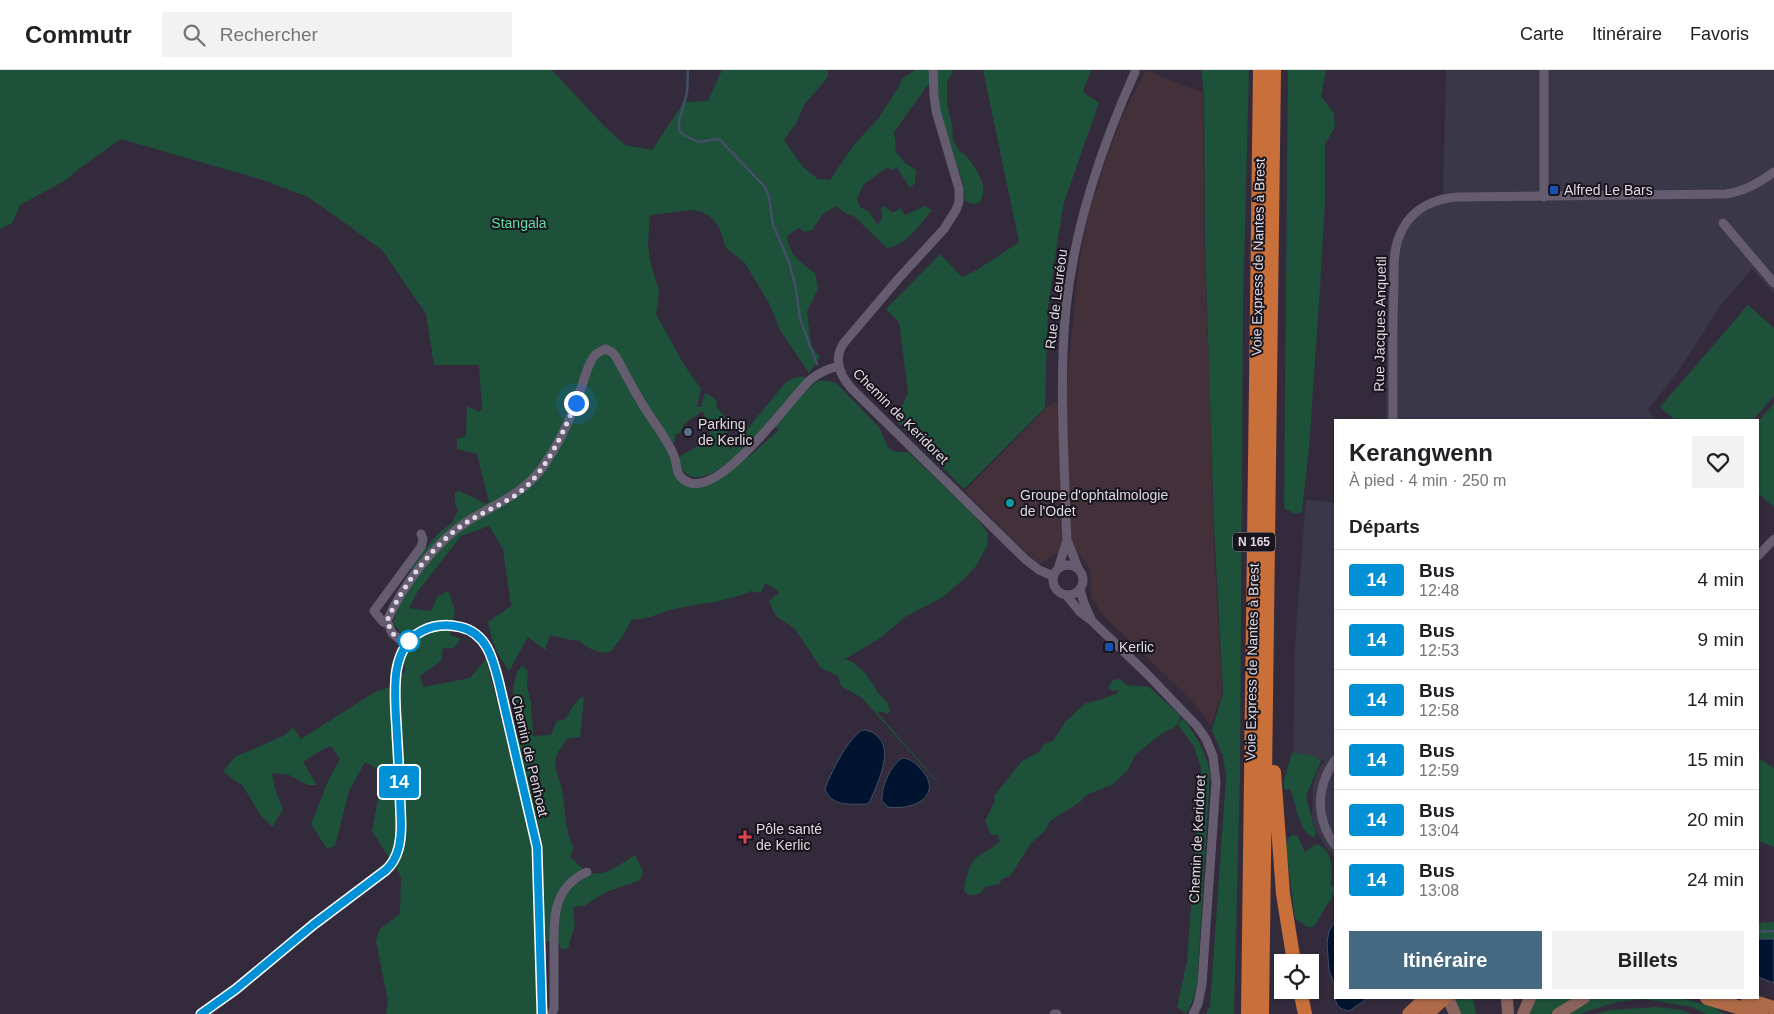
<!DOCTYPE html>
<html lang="fr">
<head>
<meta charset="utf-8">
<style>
	:root { --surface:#fff; --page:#f2f2f2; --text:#202124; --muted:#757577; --line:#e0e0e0; --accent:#466982 }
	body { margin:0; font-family:Helvetica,sans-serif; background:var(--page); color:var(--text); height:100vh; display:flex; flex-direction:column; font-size:19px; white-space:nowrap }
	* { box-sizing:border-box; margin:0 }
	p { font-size:16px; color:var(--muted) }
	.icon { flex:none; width:28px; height:28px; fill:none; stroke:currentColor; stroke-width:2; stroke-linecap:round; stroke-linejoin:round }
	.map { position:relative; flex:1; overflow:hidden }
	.side { position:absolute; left:1334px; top:349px; width:425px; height:580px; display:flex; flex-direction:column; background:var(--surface); border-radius:0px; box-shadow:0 1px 4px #0004 }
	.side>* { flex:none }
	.badge { padding:0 10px; border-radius:4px; font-size:18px; line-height:32px }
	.tools { position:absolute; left:1274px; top:884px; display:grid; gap:10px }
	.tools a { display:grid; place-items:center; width:45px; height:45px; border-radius:0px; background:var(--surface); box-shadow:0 1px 4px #0004; font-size:25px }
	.you { position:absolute; width:25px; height:25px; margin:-12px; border:4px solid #fff; border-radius:50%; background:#1a73e8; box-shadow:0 0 0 8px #1a73e833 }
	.map>.badge { position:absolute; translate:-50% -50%; box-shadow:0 0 0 2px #fff }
	h2 { padding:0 15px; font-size:19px; line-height:45px }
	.round { display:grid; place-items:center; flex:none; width:52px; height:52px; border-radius:0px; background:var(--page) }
	.head { display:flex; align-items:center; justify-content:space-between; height:85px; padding:0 15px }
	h1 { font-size:24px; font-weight:800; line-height:38px }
	.action { display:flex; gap:10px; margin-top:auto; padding:10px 15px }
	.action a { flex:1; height:58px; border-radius:0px; background:var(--accent); color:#fff; font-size:20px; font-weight:800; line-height:58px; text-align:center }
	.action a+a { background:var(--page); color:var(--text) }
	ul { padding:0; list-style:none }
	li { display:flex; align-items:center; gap:15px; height:60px; padding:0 15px; border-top:1px solid var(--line) }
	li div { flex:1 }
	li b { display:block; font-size:19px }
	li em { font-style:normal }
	li .badge { min-width:55px; font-weight:700; text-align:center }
	header { display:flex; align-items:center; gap:30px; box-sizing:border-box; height:70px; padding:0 25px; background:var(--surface); border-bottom:1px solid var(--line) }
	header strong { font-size:24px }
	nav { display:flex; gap:28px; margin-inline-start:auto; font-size:18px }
	.search { width:350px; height:45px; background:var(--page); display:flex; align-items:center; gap:12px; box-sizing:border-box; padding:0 18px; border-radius:0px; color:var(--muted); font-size:19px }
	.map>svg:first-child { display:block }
	.commercial { fill:#433039 }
	.industrial { fill:#3a3748 }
	.green { fill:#1d513a; fill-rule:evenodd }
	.water { fill:#001430; stroke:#434f66 }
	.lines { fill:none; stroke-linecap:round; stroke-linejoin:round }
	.stream { stroke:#434f66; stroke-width:2.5 }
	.minor { stroke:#655c70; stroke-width:9 }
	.secondary { stroke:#8a635c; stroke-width:12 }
	.primary { stroke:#af6a47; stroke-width:14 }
	.trunk { stroke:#c86f3a; stroke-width:14 }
	.line-casing { stroke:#fff; stroke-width:11 }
	.line { stroke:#0090d6; stroke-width:8 }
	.walk { stroke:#dfdae5; stroke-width:5; stroke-dasharray:0 9 }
	.transit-dot { fill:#1a4fb4; stroke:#19151d; stroke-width:2 }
	.service-dot { fill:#5c6f8a; stroke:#19151d; stroke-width:2 }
	.culture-dot { fill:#0f9aa8; stroke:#19151d; stroke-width:2 }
	.stop-dot { fill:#fff; stroke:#0090d6; stroke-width:2.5 }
	.health-dot { fill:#e0444e; stroke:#19151d; stroke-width:2 }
	.labels { text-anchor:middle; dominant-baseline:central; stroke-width:4; stroke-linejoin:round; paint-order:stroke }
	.shield { fill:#19151d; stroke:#a49fa9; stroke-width:1 }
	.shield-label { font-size:12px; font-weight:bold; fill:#dfdae5 }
	.poi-label { font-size:14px; fill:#dfdae5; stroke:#19151d; text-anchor:start }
	.park-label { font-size:14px; fill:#62dea5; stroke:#19151d }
	.street-label { font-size:14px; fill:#dfdae5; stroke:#19151d }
</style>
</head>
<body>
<header>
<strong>Commutr</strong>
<div class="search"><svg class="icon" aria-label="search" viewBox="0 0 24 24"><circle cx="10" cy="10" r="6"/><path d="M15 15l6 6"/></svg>Rechercher</div>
<nav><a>Carte</a><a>Itinéraire</a><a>Favoris</a></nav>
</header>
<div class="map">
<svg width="1774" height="944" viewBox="0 0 1774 944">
	<rect width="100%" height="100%" fill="#332b3c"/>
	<!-- commercial -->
	<path class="commercial" d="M1146,0L1203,23L1204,170L1210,327L1213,457L1222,622L1211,656L1192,631L1103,545L1091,527V506L1089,498L1080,485L1055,484L1039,495L965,421L1049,335L1065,331L1079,193L1089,141L1111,75L1125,40Z"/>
	<!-- industrial -->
	<path class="industrial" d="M1446,0H1774V224L1752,199L1720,236L1682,296L1648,340L1657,350H1386L1389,182L1392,171L1397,160L1413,139L1426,130L1443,124Z
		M1306,429L1335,433V788L1325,776L1316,761L1312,747L1313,716L1317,702L1325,690L1293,689L1295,575Z"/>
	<!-- green -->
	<path class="green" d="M0,0H552L603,55L625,75L652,80L684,32L708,31L722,0H828V7L804,35L797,52L784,70L803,97L818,109L830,110L853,76L878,49L898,18L902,9L915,0H953L947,13V34L952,55L953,70L960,82L964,83C975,97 991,116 979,133L973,134L965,131L963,114L940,43L934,11L927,16L894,62L896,77L895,81L904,92L916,100L915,113L910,118L897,98L891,100L888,97L864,114L857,129L860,137L868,141L878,155L882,148L881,138L884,136L893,143L900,138L905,145L925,136L932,140C921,153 906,176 887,178L855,147L845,143L836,136L822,145L812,160L805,162L799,158L787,166C790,186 799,191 815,203L818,219L807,241L811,276L820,287L809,303L780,260L770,235L745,193L726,178L719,157L710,146L699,141L690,140L650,145L648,173L650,190L659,222L656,244L683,293L701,319L697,337H701L705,323L714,328L717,332L716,337L729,351L726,369L730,380L786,312C793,308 799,305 807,308L798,329C812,317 814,305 836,313L879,357L888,378L897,382H908L973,444L988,463L987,476L976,496L966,507L943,527L905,547L880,568L845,589L854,593L866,604L879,624L888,633L890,641L887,644L883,642H877L970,749L862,628L841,616L838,606L821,598L795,559L776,546L769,532L775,525L779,524L777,520L765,513L762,521L757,523L751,521C725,533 697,533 670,540C657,544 645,551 632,549L623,566L610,582C599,584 588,579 580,571L565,569L550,565L545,580L528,567L509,601C497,584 492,573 488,552L511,536L503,479L489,456L461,466L418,521L409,538L431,541L437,527L448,521L455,540L450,565L461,569L454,578H443L441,591L420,606L423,617L470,608L486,589L514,700L523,701L518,670L513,617L517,602L522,596L528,601L527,616L531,633L533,666L551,665L557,651L566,649L572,637L582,626L584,628L580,667L567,669C563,675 556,683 556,690C554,701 560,709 562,720C566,740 564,760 574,778L570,787C576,792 584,802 592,803C607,806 624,792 635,785L643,801L642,807L638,811L606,822L584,836L573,837L575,855L568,878L562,880L557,871H537L538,944H386L388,931L376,871L380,859L400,844L401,806L372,761L380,718L379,700L365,692L349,721L335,776L327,779L311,754L329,709L340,689L331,676L323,679L303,692L317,715H308L289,705L272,703L275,719L283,740L272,757L259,743L243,716L223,702L235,687L285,665L293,657L301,669L375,622L390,617L405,601L403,588L410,574L393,553L414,491L440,462L452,453L458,440L455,433V422L460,421L486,434L489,432L477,384L457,379V369L466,366L467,336L479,342L482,338L479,295H434L426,244L382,180L338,148L308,127L263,110L121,69L80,98L66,110L20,135L12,153L0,159ZM703,341L710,364L699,375L679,387L678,390C693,439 754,369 769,352L779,360C762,375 717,417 695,418C688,418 683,414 678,409L671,376L675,370V365L681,362L684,354Z
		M983,0H1091L1083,22L1099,33L1064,132L1056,180L1048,238L1045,338L964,419L895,350L908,323L899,252L886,239L940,184L962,207L980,198L1019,172Z
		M1201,0H1249L1243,237L1240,705L1234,944H1206L1210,936L1226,707L1223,686L1212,660L1223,622L1214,457L1205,171L1204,22Z
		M1288,0H1326L1321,26L1334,43L1335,57L1325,74V130L1320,219L1309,378L1302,442L1295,444L1284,438Z
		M1748,235L1774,258V326L1753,350H1675L1660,337Z
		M1774,333V437L1758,423V352Z
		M1120,609L1126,615L1149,617L1180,645V650L1175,657L1161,664L1136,684L1127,701L1112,715L1088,724L1080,732L1050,751L1045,761L1032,772L1010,806L1002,809L999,814L985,817L981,823L975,825H969L964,821C965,812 968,797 974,790C981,782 991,781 1000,771L998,765H991L985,751L995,731L994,726L1022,691L1039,682L1044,674L1053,671L1066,651L1086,633L1103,629L1118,623V620L1113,621L1108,618L1113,610Z
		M1183,648C1196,666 1206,681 1210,703L1197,916L1192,932L1186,944L1177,937L1187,891L1201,698L1193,675L1178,655Z
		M1292,683C1302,684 1314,684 1321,691L1306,726L1316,764L1314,768C1297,759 1297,734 1290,719L1286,720L1284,718V710Z
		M1758,688L1774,698V777L1758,771Z
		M1292,765H1297L1305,782L1316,774C1334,779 1332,800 1331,816H1335V826L1332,824V829C1321,840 1321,849 1313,857H1307L1295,848L1286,779L1287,769Z
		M1774,852V874L1758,878V853Z
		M1459,928H1473L1476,944H1458L1454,933Z
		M1538,928H1574L1550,944H1530L1535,930Z
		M1590,928H1680L1713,937L1717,938L1720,942L1728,944H1706L1692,937L1643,929L1617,932L1579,944H1562Z
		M1658,937L1682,940L1692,944H1594L1610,940Z"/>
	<!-- water -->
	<path class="water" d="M862,660C869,660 874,662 879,668C893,682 877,715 870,731L867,734C849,734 832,737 825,719C831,702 847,670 862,660Z
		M902,688C909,688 914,692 919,697C946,724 915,741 888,737L882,731C881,717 890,696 902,688Z
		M1335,851V926L1334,913L1329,901L1327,873L1329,861Z
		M1758,869H1774V913L1758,907Z
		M1335,928H1368L1349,941C1340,939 1337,937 1335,928Z"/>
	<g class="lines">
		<!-- stream -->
		<path class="stream" d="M688,0L687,23L679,51V59L682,64L698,72L719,69L765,117L769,127L773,155L789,192L796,218L800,249L817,294
			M1758,862L1774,861"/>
		<!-- minor -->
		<path class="minor" d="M933,0L934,26L936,41L959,119V132L956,140L944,159L899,208L843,274C833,291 840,306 852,319L1025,489L1039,500L1053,506
			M1544,0V127
			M1723,153L1774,213
			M1393,350C1393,305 1392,261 1394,216C1394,197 1393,177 1402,160C1413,138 1435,128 1459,127L1726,124C1745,121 1759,113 1774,102
			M1758,486L1774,469
			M1053 510a15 15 0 1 1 30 0a15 15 0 1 1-30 0Z
			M1078,498L1067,470L1066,450C1064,379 1059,308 1066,238C1075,155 1101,78 1135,2
			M1058,499L1067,470
			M1080,520L1084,533L1092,551
			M1067,526L1080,542L1092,551L1147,604L1197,656L1206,669L1213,686L1216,712L1202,914L1198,934L1193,944
			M388,554L383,552L374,541L421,477L423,469L421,464
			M406,575L392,563L387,551C402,516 436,471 468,451C495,434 523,424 542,398C557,377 568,355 577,330C582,317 585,303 591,291C594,284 599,282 605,279L612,282L616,287C626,305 635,323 646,340C652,350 660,359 665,369C669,375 673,382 675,389C677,396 676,402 681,407C712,442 791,327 811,309C819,303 828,299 838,296
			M1335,690C1316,717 1315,748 1335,775
			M201,944L236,919L313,855L386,800C399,788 401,771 401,754C400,725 399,695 397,666C396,633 386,584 419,563C431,556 443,554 456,556C486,561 492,588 499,613L537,777L542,944
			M551,944L554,939C554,921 554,903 554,885C554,851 551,818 587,802
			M1054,944H1057"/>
		<!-- secondary -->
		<path class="secondary" d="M1448,928L1455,944
			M1507,928L1508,944
			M1523,944L1530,928
			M1558,944L1584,928"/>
		<!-- primary -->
		<path class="primary" d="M1707,928L1761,944
			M1748,930L1774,938
			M1409,944L1426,928
			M1427,944L1444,928"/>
		<!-- trunk -->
		<path class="trunk" d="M1274,702L1283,824L1294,892
			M1300,920L1305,944
			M1248,944L1260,0
			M1262,944L1274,0"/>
	</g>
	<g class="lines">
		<defs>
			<path id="line" d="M201,944L236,919L313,855L386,800C399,788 401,771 401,754C400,725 399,695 397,666C396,632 386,580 422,561C434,555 447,554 460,557C487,563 493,589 499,613L537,777L542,944"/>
		</defs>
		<!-- line casing -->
		<use href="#line" class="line-casing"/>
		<!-- line -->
		<use href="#line" class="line"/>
		<!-- walk -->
		<path class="walk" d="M409,571L411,569L406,575L392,563L387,551C402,516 436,470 469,451C488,439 512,431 528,415C551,391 563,362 576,333"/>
	</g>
	<!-- markers -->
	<g class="transit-dot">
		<rect x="1549" y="115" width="10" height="10" rx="2.5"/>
		<rect x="1104" y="572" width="10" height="10" rx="2.5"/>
	</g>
	<circle class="service-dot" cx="688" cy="362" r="5"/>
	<circle class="culture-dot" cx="1010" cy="433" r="5"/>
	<circle class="stop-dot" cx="409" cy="571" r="10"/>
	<path class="health-dot" d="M742.5 759.5h5v5h5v5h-5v5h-5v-5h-5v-5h5z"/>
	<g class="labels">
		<!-- shield labels -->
		<rect class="shield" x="1233" y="462.5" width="42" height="19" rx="4"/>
		<g class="shield-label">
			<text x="1254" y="472">N 165</text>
		</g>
		<!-- poi labels -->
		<g class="poi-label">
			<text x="1564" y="120">Alfred Le Bars</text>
			<text x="698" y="354">Parking<tspan x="698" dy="16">de Kerlic</tspan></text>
			<text x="1020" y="425">Groupe d'ophtalmologie<tspan x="1020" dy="16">de l'Odet</tspan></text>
			<text x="1119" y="577">Kerlic</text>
			<text x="756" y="759">Pôle santé<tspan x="756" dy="16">de Kerlic</tspan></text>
		</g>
		<!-- park labels -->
		<g class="park-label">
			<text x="519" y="153">Stangala</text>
		</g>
		<!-- street labels -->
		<g class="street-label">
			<text transform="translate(1258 187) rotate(-89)">Voie Express de Nantes à Brest</text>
			<text transform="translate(1056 229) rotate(-83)">Rue de Leuréou</text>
			<text transform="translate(1380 254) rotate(-89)">Rue Jacques Anquetil</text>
			<text transform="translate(901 346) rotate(45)">Chemin de Keridoret</text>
			<text transform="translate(1252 592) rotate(-89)">Voie Express de Nantes à Brest</text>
			<text transform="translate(530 686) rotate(77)">Chemin de Penhoat</text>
			<text transform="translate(1197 769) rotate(-87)">Chemin de Keridoret</text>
		</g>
	</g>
</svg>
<div class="tools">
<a><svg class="icon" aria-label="locate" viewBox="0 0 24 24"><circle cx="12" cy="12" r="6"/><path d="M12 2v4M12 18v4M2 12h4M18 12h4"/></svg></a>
</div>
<div class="you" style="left:576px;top:333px"></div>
<b class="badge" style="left:399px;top:712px;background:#0090d6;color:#fff">14</b>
<section class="side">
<div class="head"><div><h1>Kerangwenn</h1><p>À pied · 4 min · 250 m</p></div><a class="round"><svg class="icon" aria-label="heart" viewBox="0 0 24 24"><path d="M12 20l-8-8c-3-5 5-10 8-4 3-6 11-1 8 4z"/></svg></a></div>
<h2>Départs</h2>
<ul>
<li><span class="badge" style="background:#0090d6;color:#fff">14</span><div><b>Bus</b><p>12:48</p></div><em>4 min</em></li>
<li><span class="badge" style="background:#0090d6;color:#fff">14</span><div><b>Bus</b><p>12:53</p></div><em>9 min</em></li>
<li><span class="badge" style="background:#0090d6;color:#fff">14</span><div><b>Bus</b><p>12:58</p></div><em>14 min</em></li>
<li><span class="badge" style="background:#0090d6;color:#fff">14</span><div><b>Bus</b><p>12:59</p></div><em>15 min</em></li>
<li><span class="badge" style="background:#0090d6;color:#fff">14</span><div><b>Bus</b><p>13:04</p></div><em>20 min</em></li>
<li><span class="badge" style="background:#0090d6;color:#fff">14</span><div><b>Bus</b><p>13:08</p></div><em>24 min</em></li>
</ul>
<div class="action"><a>Itinéraire</a><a>Billets</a></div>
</section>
</div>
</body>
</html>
